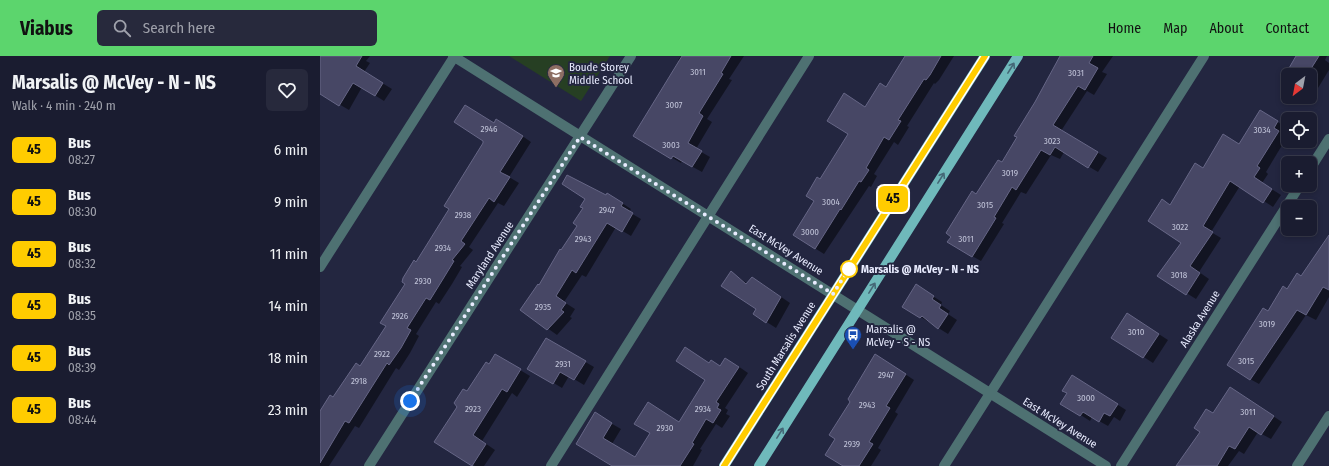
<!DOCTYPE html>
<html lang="en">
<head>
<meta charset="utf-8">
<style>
	:root { --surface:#1a1c30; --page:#27293c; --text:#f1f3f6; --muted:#9fa1ab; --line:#383a4c; --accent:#5cd56d }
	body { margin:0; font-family:"Fira Sans Condensed",sans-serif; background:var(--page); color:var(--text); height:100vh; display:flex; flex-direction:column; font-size:15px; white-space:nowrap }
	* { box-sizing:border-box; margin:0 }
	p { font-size:13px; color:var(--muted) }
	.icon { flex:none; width:22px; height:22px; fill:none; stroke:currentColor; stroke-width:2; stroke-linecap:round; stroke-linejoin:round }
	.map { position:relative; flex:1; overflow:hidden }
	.sheet { display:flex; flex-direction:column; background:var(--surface); width:320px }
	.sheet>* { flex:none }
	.badge { padding:0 8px; border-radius:6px; font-size:14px; line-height:26px }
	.needle { width:26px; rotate:212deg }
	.controls { position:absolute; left:961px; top:12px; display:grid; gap:8px }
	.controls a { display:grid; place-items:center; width:36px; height:36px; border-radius:6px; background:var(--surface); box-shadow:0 2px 6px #0003,0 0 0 1px var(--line); font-size:20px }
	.you { position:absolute; width:20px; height:20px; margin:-10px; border:3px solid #fff; border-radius:50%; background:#1a73e8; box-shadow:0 0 0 6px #1a73e833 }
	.map>.badge { position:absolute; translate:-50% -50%; box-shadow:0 0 0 2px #fff }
	.round { display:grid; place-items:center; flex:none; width:42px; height:42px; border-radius:6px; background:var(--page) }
	.head { display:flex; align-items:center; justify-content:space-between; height:68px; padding:0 12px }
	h1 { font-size:19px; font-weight:700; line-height:30px }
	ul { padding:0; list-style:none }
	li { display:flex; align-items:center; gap:12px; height:52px; padding:0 12px }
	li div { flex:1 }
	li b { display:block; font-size:15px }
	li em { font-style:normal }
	li .badge { min-width:44px; font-weight:700; text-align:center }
	header { display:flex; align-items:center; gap:24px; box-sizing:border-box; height:56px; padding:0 20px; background:var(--accent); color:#111 }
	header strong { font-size:19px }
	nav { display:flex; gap:22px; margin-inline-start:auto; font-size:14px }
	.search { width:280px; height:36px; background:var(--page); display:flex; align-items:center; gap:10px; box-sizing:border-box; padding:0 14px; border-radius:6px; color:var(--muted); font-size:15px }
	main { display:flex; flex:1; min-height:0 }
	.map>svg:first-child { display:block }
	.green { fill:#263f23 }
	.shadow { fill:#0007 }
	.building { fill:#474765; stroke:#666686 }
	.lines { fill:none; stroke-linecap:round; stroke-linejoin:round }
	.minor { stroke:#4e7172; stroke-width:10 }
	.major { stroke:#6fb9bb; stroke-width:10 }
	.oneway { stroke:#456877 }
	.line-casing { stroke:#fff; stroke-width:9 }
	.line { stroke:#fc0; stroke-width:6 }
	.walk { stroke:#e9ecff; stroke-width:4; stroke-dasharray:0 7.2 }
	.stop-dot { fill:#fff; stroke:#fc0; stroke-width:2 }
	.labels { text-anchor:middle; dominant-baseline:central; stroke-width:4; stroke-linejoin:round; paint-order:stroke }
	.number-label { font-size:9px; fill:#c0c3d8 }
	.poi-label { font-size:11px; fill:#e9ecff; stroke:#232640; text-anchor:start }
	.street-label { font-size:11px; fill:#e9ecff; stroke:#232640 }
	.stop-label { font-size:11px; font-weight:bold; fill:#e9ecff; stroke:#232640; text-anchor:start }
</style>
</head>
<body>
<header>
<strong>Viabus</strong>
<div class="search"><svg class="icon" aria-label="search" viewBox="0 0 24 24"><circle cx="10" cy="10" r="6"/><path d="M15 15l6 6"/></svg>Search here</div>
<nav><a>Home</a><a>Map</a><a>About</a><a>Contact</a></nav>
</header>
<main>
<section class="sheet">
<div class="head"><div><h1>Marsalis @ McVey - N - NS</h1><p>Walk · 4 min · 240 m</p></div><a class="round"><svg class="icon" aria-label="heart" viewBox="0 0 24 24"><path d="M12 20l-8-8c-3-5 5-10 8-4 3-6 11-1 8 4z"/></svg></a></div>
<ul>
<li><span class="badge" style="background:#fc0;color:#111">45</span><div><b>Bus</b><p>08:27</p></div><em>6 min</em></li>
<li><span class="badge" style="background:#fc0;color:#111">45</span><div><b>Bus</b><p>08:30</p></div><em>9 min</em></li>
<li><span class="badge" style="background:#fc0;color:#111">45</span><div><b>Bus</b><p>08:32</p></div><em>11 min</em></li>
<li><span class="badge" style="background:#fc0;color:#111">45</span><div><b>Bus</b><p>08:35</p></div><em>14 min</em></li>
<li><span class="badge" style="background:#fc0;color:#111">45</span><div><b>Bus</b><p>08:39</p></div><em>18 min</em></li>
<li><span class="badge" style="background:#fc0;color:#111">45</span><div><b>Bus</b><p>08:44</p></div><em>23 min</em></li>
</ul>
</section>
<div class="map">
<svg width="1009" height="410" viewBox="0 0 1009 410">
	<rect width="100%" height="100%" fill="#232640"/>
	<!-- green -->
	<path class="green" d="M189,0H290L261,45Z"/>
	<!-- shadow -->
	<path class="shadow" d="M9,0H50L46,5L50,7L44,16L72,33L64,45L42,31L29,54L0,37V6Z
		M361,0H424L409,23L412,24L387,63L392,66L376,93L390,101L382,116L362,105L361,107L314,79L360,5L358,4Z
		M585,0H634L619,24L615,28L614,27L587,70L589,71L578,89L574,86L554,118L557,120L551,131L549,130L504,198L474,179L495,145L500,124L546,52L566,32Z
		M741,0H793L782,16L787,18L774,39L767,35L741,75L787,102L778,116L744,96L740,103L731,99L706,138L701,136L682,167L684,168L661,205L652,200L657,139L682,107L699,81Z
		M978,0H1007L1005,4L1009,7V14L998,32L990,27V19H976Z
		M950,61L967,72L963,78L967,81L946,116L948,118L942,127L961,139L953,151L920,130L891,176L901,182L879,216L889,223L876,243L839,220L862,186L851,149L884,113L904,79L920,89Z
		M174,68L186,69L211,86L189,121L199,127L184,150L178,147L149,191L153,194L140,210L142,211L132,228L119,248L116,246L96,278L99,280L90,297L79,314L76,312L39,372L35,370L9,410H0V357L41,311L67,270L96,207L130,153Z
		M286,140L296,143L311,153L309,156L321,163L311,180L296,171L266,221L262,219L244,246L255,253L250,261L252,262L237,279L202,254L220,231L242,196Z
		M1009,180V241L996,264L986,259L939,328L930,323L948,256L982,221Z
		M412,217L428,228L441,227L470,247L456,272L434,258L438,253Z
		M605,235L622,246L621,249L630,255L628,258L637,264L628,278L583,250Z
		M817,264L848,284L833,307L793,281Z
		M226,283L274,311L264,329L249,320L242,332L209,312Z
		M175,299L210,320L197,341L192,337L162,385L175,394L164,410H155L115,386L148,337Z
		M564,304L594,324L575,356L578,358L558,392L561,394L551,410H525L516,382L531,346Z
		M390,308L400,311L415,308L428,317L405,352L408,354L406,358L410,360L402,372L396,368L380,393L382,394L373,410H291L257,388L275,358L301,373L292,388L316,403L360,367L386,324Z
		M762,326L806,354L800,365L794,361L788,370L772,361L770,365L742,347Z
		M920,338L962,366L951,383L938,376L924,398L919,395L908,410H858L894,358Z"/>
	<!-- building -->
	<path class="building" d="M0,0H42L36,10L63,27L55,40L33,27L19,50L0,38Z
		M362,0H411L401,17L403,18L379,57L383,60L368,87L382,95L372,111L353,100L351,103L313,80Z
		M585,0H621L610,19L606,24L604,23L578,64L581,65L569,84L564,81L546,112L549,114L541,126L539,125L521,154L520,153L495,193L473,179L494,145L486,140L497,121L500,123L528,78L507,65L524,37L545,51L560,27L566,31Z
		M740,0H773L769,7L778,12L765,34L758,30L733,69L778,96L768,112L735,91L730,99L721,94L696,134L692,131L674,161L676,162L652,201L627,186L631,181L626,177L652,135L656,138L678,104L682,106L697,81L694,80L715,46Z
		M976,0H999L987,19H965Z
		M145,49L174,67L176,63L203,80L180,116L190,121L174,146L169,142L141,185L145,188L132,204L134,205L123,223L110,244L106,242L87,272L91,274L81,292L69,309L67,307L29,367L25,365L0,407V355L10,339L13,341L36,307L40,310L66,270L60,267L85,228L82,226L83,222L94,204L96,206L129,153L124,150L163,87V85L134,66Z
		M940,54L958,65L954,72L959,75L937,110L940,112L934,121L952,133L943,147L910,125L883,170L893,176L870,210L880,217L866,239L837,220L861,187L828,165L842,143L850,149L875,107L883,112L903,78L919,88Z
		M247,119L286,139L287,137L303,147L301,150L313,157L302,176L287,167L256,217L252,214L236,240L246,247L241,254L244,256L227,274L200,254L218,228L219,229L240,193L241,194L257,170L253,167L263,152L260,151L265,143L242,128Z
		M1009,179V234L1003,231L986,259L977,254L930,324L907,309L943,252L948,255L963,230L967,233L977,217L981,220Z
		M411,215L426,228L432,221L461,241L446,267L433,258L436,253L401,230Z
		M596,228L614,240L612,243L621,249L619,252L628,258L618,273L602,260L600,262L582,251Z
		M807,257L839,278L823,302L791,282Z
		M226,282L266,305L254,324L240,316L233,328L207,313Z
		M365,291L389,307L391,304L400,310L405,302L419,311L396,346L399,348L397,352L401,354L393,367L386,363L372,387L374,388L360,410H292L256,388L275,356L292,367L283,382L315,401L330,377L314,368L328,346L359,366L385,324L356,305Z
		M175,298L201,313L187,336L182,333L153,379L166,388L152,410L114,386L137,351L134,347L143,333L147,335L166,306L169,308Z
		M555,298L586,318L566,350L570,352L549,386L553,388L539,410H523L505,399L515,383L509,379L530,346L528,343Z
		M752,319L798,348L790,360L784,357L779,366L763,356L760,360L740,348L747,337L742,335Z
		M910,331L954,360L941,379L929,371L915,393L909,390L897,410H856L880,376L874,372L886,353L893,357Z"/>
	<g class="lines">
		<!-- minor -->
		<path class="minor" d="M133,0L786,410
			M990,113L1009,83
			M0,211L134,1
			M49,410L311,0
			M231,410L489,0
			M624,410L884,0
			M801,410L980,129
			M977,410L1009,360"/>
		<!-- major -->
		<path class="major" d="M404,410L665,0
			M439,410L698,0"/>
	</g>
	<!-- one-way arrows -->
	<defs><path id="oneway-shaft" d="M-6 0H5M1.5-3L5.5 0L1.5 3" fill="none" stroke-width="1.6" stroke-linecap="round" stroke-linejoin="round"/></defs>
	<g class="oneway">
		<use href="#oneway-shaft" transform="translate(691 12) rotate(-58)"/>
		<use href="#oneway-shaft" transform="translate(621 122) rotate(-58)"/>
		<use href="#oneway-shaft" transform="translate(552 232) rotate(-58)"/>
		<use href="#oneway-shaft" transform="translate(460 377) rotate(-58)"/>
	</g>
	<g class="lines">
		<defs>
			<path id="line" d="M404,410L665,0"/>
		</defs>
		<!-- line casing -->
		<use href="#line" class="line-casing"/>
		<!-- line -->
		<use href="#line" class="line"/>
		<!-- walk -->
		<path class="walk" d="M90,345L260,81L513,238L530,211L529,213"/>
	</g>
	<!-- icons -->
	<defs>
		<symbol id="school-pin" viewBox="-11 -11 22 30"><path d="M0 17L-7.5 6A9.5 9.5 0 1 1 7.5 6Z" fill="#8d6e63" stroke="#232640"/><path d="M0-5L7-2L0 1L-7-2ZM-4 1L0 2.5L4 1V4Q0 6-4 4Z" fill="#fff"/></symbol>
		<symbol id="bus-pin" viewBox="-11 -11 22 30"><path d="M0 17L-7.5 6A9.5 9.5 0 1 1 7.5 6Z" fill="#1a4fb4" stroke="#232640"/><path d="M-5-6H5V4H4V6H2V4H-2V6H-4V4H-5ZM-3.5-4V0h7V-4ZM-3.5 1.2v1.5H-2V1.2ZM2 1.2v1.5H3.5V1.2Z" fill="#fff"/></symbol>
	</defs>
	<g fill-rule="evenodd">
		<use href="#school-pin" x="226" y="7" width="20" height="27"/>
		<use href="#bus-pin" x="523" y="269" width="20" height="27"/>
	</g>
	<!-- markers -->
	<circle class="stop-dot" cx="529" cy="213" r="8"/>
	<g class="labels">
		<!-- number labels -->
		<g class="number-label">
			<text x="378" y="16">3011</text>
			<text x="756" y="17">3031</text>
			<text x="354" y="49">3007</text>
			<text x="169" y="73">2946</text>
			<text x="942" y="74">3034</text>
			<text x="732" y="85">3023</text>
			<text x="351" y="89">3003</text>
			<text x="690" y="117">3019</text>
			<text x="511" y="146">3004</text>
			<text x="665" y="149">3015</text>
			<text x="287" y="154">2947</text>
			<text x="143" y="159">2938</text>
			<text x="860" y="171">3022</text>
			<text x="490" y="176">3000</text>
			<text x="263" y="183">2943</text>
			<text x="646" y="183">3011</text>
			<text x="123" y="192">2934</text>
			<text x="859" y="219">3018</text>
			<text x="103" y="225">2930</text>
			<text x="223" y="251">2935</text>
			<text x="80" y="260">2926</text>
			<text x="947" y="268">3019</text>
			<text x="816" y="276">3010</text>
			<text x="62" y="298">2922</text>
			<text x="926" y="305">3015</text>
			<text x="243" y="308">2931</text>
			<text x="566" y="319">2947</text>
			<text x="39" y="325">2918</text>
			<text x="766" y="342">3000</text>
			<text x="547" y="349">2943</text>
			<text x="153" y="353">2923</text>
			<text x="383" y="353">2934</text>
			<text x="928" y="356">3011</text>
			<text x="345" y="372">2930</text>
			<text x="532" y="388">2939</text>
		</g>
		<!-- poi labels -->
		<g class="poi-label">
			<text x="249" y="11">Boude Storey<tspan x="249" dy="13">Middle School</tspan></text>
			<text x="546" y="273">Marsalis @<tspan x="546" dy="13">McVey - S - NS</tspan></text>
		</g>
		<!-- street labels -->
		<g class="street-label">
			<text transform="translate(466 194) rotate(32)">East McVey Avenue</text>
			<text transform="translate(170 199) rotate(-57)">Maryland Avenue</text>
			<text transform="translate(880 263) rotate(-58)">Alaska Avenue</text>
			<text transform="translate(466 290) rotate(-58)">South Marsalis Avenue</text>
			<text transform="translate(740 367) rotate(32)">East McVey Avenue</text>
		</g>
		<!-- stop labels -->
		<g class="stop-label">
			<text x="541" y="213">Marsalis @ McVey - N - NS</text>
		</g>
	</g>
</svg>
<div class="controls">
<a><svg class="needle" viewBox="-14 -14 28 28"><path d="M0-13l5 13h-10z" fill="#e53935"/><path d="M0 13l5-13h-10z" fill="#9fa1ab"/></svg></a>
<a><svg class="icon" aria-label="locate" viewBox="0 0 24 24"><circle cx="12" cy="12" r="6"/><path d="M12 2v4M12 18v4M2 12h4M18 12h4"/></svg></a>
<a>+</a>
<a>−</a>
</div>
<div class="you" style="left:90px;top:345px"></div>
<b class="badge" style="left:573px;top:143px;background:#fc0;color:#111">45</b>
</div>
</main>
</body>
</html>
